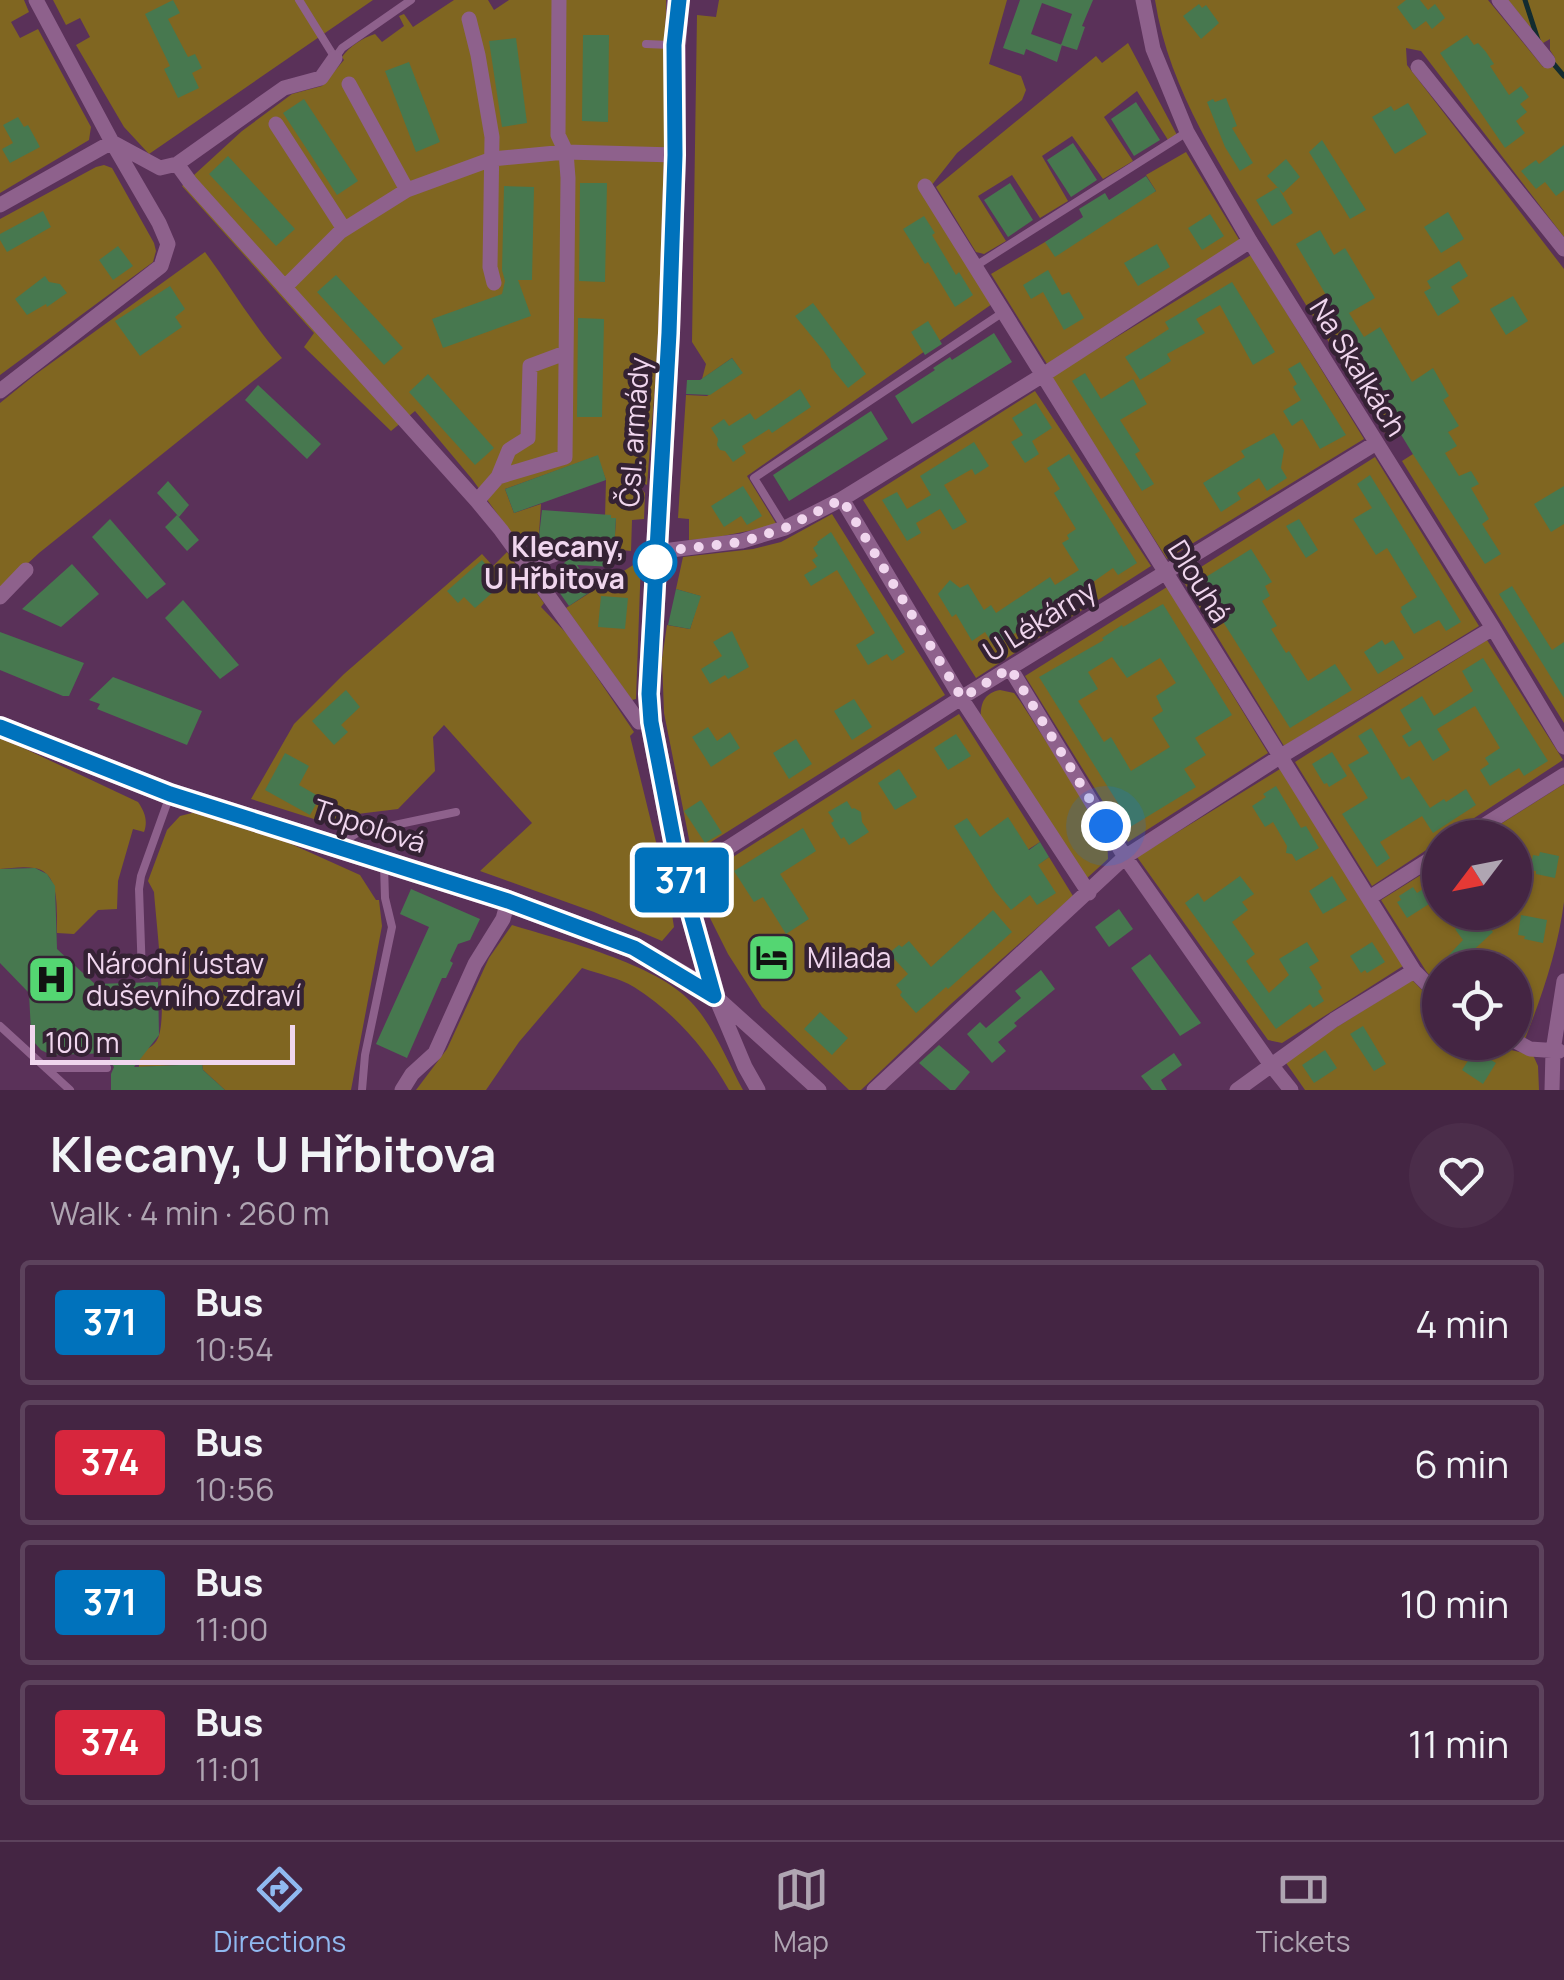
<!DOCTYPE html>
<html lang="en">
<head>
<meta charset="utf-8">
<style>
	:root { --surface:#442543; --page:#4b2d4a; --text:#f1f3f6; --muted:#afa5b2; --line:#5c425c; --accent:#90b9f0 }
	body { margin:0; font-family:Manrope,sans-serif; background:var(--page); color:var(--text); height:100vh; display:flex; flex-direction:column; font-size:38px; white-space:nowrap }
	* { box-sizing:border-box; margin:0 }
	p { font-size:32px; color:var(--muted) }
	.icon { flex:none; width:55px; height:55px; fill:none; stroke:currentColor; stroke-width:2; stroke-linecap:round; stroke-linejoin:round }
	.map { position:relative; height:1090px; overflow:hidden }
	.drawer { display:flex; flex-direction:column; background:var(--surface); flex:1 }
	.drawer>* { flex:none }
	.badge { padding:0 20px; border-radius:8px; font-size:35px; line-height:65px }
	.needle { width:65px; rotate:238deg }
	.tools { position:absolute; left:1422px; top:820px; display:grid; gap:20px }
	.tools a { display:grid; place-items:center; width:110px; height:110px; border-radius:50%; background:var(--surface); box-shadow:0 2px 8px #0004,0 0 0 2px var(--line); font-size:50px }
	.scale { position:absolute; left:30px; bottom:25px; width:265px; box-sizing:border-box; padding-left:10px; border:5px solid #f0d6ee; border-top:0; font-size:28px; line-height:35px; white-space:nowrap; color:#f0d6ee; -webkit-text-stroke:8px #352234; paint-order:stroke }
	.you { position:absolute; width:50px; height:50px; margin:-25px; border:8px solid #fff; border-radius:50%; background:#1a73e8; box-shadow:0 0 0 15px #1a73e833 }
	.map>.badge { position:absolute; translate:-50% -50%; box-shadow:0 0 0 5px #fff }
	.round { display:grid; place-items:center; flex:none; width:105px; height:105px; border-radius:52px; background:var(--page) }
	.headline { display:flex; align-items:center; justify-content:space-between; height:170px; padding:0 50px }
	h1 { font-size:48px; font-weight:700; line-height:75px }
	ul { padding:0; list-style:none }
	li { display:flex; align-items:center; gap:30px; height:125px; margin:0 20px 15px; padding:0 30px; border:5px solid var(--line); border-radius:10px }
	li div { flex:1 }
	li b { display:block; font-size:38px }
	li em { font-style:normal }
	li .badge { min-width:110px; font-weight:700; text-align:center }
	.dock { display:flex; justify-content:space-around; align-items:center; height:140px; border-top:2px solid var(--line); background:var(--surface); font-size:28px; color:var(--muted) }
	.dock a { display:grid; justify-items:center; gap:5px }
	.dock .selected { color:var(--accent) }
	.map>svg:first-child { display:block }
	.green { fill:#806621 }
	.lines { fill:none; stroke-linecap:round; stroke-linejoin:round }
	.stream { stroke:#132c30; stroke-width:5 }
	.building { fill:#47784f; fill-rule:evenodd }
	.lane { stroke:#8e618c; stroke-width:8 }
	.street { stroke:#8e618c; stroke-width:15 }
	.secondary { stroke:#8e618c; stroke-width:22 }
	.line-casing { stroke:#fff; stroke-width:22 }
	.line { stroke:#0072bc; stroke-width:15 }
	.walk { stroke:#f0d6ee; stroke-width:10; stroke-dasharray:0 18 }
	.stop-dot { fill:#fff; stroke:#0072bc; stroke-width:5 }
	.labels { text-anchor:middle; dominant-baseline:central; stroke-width:9; stroke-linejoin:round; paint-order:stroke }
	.street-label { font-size:28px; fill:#f0d6ee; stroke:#352234 }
	.stop-label { font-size:28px; font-weight:bold; fill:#f0d6ee; stroke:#352234; text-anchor:end }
	.poi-label { font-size:28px; fill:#f0d6ee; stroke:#352234; text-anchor:start }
</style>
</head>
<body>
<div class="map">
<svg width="1564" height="1090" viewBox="0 0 1564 1090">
	<rect width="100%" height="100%" fill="#5a3159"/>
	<!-- green -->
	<path class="green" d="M0,0H24L29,12L11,22L20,38L38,29L91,127L89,140L0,193Z
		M53,0H373L149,154L124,127L76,45L90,37L80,18L66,25Z
		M454,0H488L494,10L509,0H666L665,172L657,360L647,485L630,476L645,493L644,519L632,520L631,551L614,549L616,519L605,518L606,480L597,456L505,489L514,513L541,504L539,534L517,541L472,479L415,411L391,431L304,347L314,333L182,186L242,131L292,94L322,86L344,60L342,57C350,46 362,38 375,34L382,42L404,26L399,16L404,14L413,27Z
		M719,0H1007L989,64L1021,76L1026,90L1022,100L957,153L924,195L992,304L747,476L777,525L708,539L689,540V519L678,518L686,395L707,396L742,373L732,358L702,379L706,364L692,342L697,15L716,17Z
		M1155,0H1488L1543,67L1555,58L1550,50V39L1543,43L1508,0H1564V237L1421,51L1406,48L1407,65L1564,269V723L1402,461L1457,426L1415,421L1398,432L1395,427L1385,433C1347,372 1309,310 1272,249C1224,172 1169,91 1155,0Z
		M1128,43L1177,135L1168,140L1137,91L1104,117L1133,161L1103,179L1072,136L1042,156L1068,201L1040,218L1012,175L978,196L1006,241L984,254L976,252L936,187L1096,56L1102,63Z
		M1186,152L1240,241L1047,364L991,274L1045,242L1156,191L1146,175Z
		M104,165L112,168L154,243L156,251L153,262L0,375V219L96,167Z
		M205,252C231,287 253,325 282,358L39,553L0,589V403L36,374Z
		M1251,255L1364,439L1167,559L1051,377Z
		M1035,391L1151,566L976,678L863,500Z
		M1375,457L1479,626L1284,746L1182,579Z
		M832,514L945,695L692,854L664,713L662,659L667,625L690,629L700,596L676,589L683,557L753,549L781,542Z
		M507,552L544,603L541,607L570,637L634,732L630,736L658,850L649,859L666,877L674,927L662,941L594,912L480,871L532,823L444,725L433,737L435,771L398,809L349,815L344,811L336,826L251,799L294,724L344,674L482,554L493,566Z
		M641,560L636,699L632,700L566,608Z
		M1167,587L1268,753L1128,842L1025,676Z
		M1487,640L1563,760L1445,837L1440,838V841L1372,886L1295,762Z
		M1000,690L1014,693L1020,701L1107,836L1108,859L1086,879L981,719C980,704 984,693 1000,690Z
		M959,714L1040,842L1018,856L1028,871L1049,857L1073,896L952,1003L861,1090H849L762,1007L728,954L703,904L700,885L714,869Z
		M0,737L138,802C145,812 148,821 144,832L133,829L118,881L117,909L98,910L74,934L57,933C56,913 62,872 34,868C24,866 11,868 0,869Z
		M1280,769L1403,966L1282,1043L1268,1040L1137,857Z
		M1564,784C1564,823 1564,864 1564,902C1558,949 1542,996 1525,1039L1515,1035V968H1440V988L1426,971L1381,900L1440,863V912H1515V838L1480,837Z
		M196,812L280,839L360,875L376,900H379L382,926L351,1090H225L203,1070L202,1064L139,1067V1052C147,1049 154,1047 158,1038C168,1016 156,921 154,892L148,881L167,830L180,816Z
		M512,925C561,940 657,964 691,1002C714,1026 727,1061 743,1090H729C706,1049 674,1012 634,987C619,978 599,974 582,968L519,1042L486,1090H416L447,1049L489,958Z
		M1412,980L1440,1008V1042L1496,1043L1511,1050L1533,1055L1538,1066L1539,1090H1305L1284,1060Z"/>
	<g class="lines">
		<!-- stream -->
		<path class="stream" d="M1525,0L1538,40
			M1552,62L1564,76"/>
	</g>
	<!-- building -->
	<path class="building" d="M173,0L180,13L168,19L188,57L195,54L202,68L192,73L199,88L178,98L164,69L170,66L145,14Z
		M1020,0H1093L1082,26L1085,27L1077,50L1061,45L1072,14L1042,3L1031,34L1062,45L1057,62L1026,49L1024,55L1003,48Z
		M1406,0H1420L1428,10L1435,4L1445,18L1432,29L1426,21L1414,30L1397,7Z
		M1199,4L1202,8L1206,5L1219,23L1201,39L1183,16Z
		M583,35H609L608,122L582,121Z
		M1467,35L1474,45L1478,43L1486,52L1494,64L1490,66L1509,95L1521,86L1529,97L1520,104L1527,112L1516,121L1525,133L1505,148L1440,53Z
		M516,38L527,123L502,127L489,41Z
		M409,62L440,142L416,152L385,71Z
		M1226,98L1237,126L1232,128L1253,163L1240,171L1225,147L1207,102L1213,99L1215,102Z
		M304,99L358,181L337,195L283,113Z
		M1136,102L1160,140L1134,156L1111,119Z
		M1408,103L1427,134L1395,154L1372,117L1391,106L1394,111Z
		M18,117L24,127L28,125L40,147L10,163L2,149L13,143L3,125Z
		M1322,140L1366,210L1350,219L1309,152Z
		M1073,143L1097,180L1071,197L1047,160Z
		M1564,145V190L1556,196L1545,182L1536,189L1521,171L1536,160L1539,164Z
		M228,156L295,229L276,246L209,174Z
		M1286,159L1300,177L1283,193L1267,176Z
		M1146,176L1156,191L1055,257L1045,242L1083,217L1079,209L1105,193L1109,200Z
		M580,183H607L605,282L579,281Z
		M1010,183L1033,220L1008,237L984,200Z
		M504,186L534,187L532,280H518L531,316L443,348L432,319L502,294L505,281L502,270Z
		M1278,187L1293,213L1272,226L1256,200Z
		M43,211L51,227L7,252L0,240V234Z
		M1448,212L1464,239L1441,253L1424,227Z
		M1210,214L1224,236L1202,250L1188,228Z
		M924,216L935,233L932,235L956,275L959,272L973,295L955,307L928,262L925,264L903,229Z
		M1320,230L1334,255L1345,248L1375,298L1349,313L1364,337L1380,327L1412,382L1433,368L1449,396L1443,400L1459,426L1448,432L1457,446L1445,453L1459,476L1471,471L1479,484L1471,488L1489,519L1482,524L1501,554L1485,564L1414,456L1345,342L1347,341L1324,303L1329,300L1296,244Z
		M1157,244L1170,267L1138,286L1124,263Z
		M118,246L133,266L113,280L99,260Z
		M1459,261L1468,276L1451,287L1460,302L1438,316L1424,292L1431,288L1427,281Z
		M1048,270L1062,295L1069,292L1084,318L1064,330L1043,292L1031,299L1023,285Z
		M336,275L403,348L384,365L317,292Z
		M45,276L49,282L60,284L67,293L47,307L46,304L27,315L15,299Z
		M1232,282L1275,352L1253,365L1220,305L1196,319L1205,333L1167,354L1171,361L1140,380L1125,357L1169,329L1165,322Z
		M170,286L185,309L175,317L182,327L140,356L115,321Z
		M1513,296L1528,321L1506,335L1490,309Z
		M813,303L866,374L848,388L831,367L830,360L823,350L795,316Z
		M578,318L604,319L602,417H577Z
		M928,321L942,344L925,355L911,332Z
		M994,333L1012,362L912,424L895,396L935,370L933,368L950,357L952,360Z
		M732,358L743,373L710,395L686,394L687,380H700Z
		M1300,362L1346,435L1320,449L1302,419L1292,426L1283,411L1301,400L1293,387L1297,384L1288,369Z
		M1085,373L1101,399L1133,379L1147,404L1120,420L1140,451L1135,454L1154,484L1142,491L1072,381Z
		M428,374L494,448L475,465L409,392Z
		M258,385L321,444L307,459L245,400Z
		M800,389L811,407L772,433L769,429L742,446L746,453L733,462L725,451L720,450L717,445L718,439L711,428L724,419L729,426L750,413L755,420Z
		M1036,403L1052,428L1032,441L1039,454L1025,463L1011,442L1023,435L1012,418Z
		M871,411L888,439L789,501L773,475Z
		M1274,433L1284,450L1281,468L1287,478L1267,491L1259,478L1237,493L1241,499L1221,512L1203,483L1245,457L1241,451Z
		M974,442L989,466L975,475L972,469L944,485L967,522L953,530L940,509L916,523L921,533L907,541L882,500L897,492L907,509L931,495L920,476Z
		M1069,454L1137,563L1118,575L1113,568L1086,587L1090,592L1020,636L1017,632L994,646L985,632L972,641L956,614L952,617L938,594L950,580L960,588L968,584L984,610L991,605L996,613L1050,577L1055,585L1079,570L1062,543L1069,539L1067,535L1076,529L1054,493L1060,489L1047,468Z
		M598,455L606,480L514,513L505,489Z
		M1370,475L1461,622L1446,631L1439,620L1414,634L1400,611L1402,610L1401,607L1417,597L1387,548L1376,555L1353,519L1372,508L1357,484Z
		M168,481L189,505L179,517L157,493Z
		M743,486L762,516L747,525L741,516L724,527L711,506Z
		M1564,486V524L1551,532L1534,504Z
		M542,510L611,515V518H616L613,567L577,565L593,590L569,606L552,582L564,573V563L569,559L570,553L563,548V542L538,545Z
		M177,515L199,540L187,551L165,527Z
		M110,519L166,584L147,599L92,537Z
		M1299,519L1318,550L1306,558L1286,526Z
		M831,532L905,652L892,661L887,654L868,665L856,645L875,633L837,570L811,586L804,575L817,567L812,560L818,556L813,548L818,544L817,542Z
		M1251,549L1272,582L1265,586L1270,596L1262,601L1277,626L1271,629L1286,653L1289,651L1308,681L1335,664L1352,690L1290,728L1198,582Z
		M482,560L492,572L482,581L492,593L475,608L464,597L458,603L447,591Z
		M72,564L99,594L61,627L22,609Z
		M1512,586L1552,650L1564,642V698L1499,594Z
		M676,589L701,596L690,629L668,625Z
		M601,596L628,598L625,629L598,627Z
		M183,600L239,665L220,679L165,618Z
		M1163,604L1232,715L1195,738L1206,755L1184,769L1196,787L1127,829L1116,811L1121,808L1039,677L1104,640L1102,638L1122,625L1123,627ZM1112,657L1127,678L1160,658L1176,683L1156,696L1163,711L1152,718L1170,747L1131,771L1111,737L1104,742L1078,701L1098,689L1088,672Z
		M732,631L749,667L728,679L725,675L710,684L701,669L722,656L713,642Z
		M0,632L84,663L69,696H63L0,670Z
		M1382,640L1385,645L1393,640L1404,658L1378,674L1364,652Z
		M1483,658L1548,761L1524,776L1519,768L1490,786L1480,770L1489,764L1485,758L1500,748L1475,706L1437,729L1450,750L1433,761L1420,740L1409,747L1402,736L1412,730L1400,710L1422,696L1434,716L1473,691L1462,671Z
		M113,677L202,711L187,745L97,709L100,704L89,700Z
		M346,690L360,707L341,725L348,732L334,745L312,721Z
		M854,699L872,727L852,740L834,711Z
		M708,727L717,741L730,732L740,748L711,767L692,737Z
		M1371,728L1402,780L1409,776L1430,808L1444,799L1446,802L1466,789L1476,805L1433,833L1422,816L1380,842L1390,858L1377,867L1342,814L1368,798L1348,765L1369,753L1358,736Z
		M956,734L971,756L948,770L934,748Z
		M796,739L812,764L789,779L773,753Z
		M1332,752L1347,776L1329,787L1327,783L1324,784L1312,764Z
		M285,753L309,766L299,785L320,797L310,815L265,790Z
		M899,769L917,797L895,810L878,783Z
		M1276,786L1301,828L1306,826L1319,848L1296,861L1292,854L1286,853L1287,846L1273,822L1265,827L1252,806L1266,797L1263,794Z
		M701,800L722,833L705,843L684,811Z
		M847,801L852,809L854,808L861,812L862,822L869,832L849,845L844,837L841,839L831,823L834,821L828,812Z
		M1008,817L1029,850L1040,842L1049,857L1038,865L1056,893L1037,905L1030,895L1011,910L995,891L954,826L967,818L980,837Z
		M803,828L816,851L780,874L809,919L786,934L763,897L754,902L734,871Z
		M1540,852L1559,856L1555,878L1536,874V871L1530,870L1533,855L1539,856Z
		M35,868L47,874L55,886L57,949L72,963L95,984L158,982L159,1035L134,1067L202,1064L203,1070L225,1090H111V1074L114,1067L110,1061V1053L51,1055L41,1050L34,1042L31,1032L29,993L0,963V869Z
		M1240,876L1254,894L1242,902L1248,910L1232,922L1255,954L1246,961L1269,993L1289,975L1279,959L1307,942L1319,961L1309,967L1322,988L1318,991L1324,1001L1313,1008L1310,1004L1276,1029L1185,903L1198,893L1204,902Z
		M1332,876L1347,900L1323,914L1309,891Z
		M1440,878V897L1407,918L1397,902L1401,900L1399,896L1413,887L1417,893Z
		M411,889L480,919L470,940L458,944L450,961L453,963L446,978H442L407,1058L376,1044L429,927L400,914Z
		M1119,909L1133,929L1109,947L1095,927Z
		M993,910L1012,932L948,989L946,987L916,1013L900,995L902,992L896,985L908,974L889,953L899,945L902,947L909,941L931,967Z
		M1478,912H1494L1485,922L1493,932L1466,957L1477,967L1440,968V981L1432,973L1463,940L1455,929Z
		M1521,915L1547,920L1543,943L1524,939L1525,936L1518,935Z
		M1372,942L1385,962L1367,973L1365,970L1361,973L1350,956Z
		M777,944L791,966L767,981L757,965L764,961L760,955Z
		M1150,954L1201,1023L1180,1036L1131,968Z
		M1041,970L1055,989L1014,1023L1017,1026L998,1042L1006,1051L992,1063L967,1034L980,1022L986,1028L1021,998L1015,991Z
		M820,1012L848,1038L832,1055L804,1029Z
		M1363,1026L1386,1064L1374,1071L1350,1034Z
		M939,1045L970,1072L955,1090H950L919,1063Z
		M1325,1050L1337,1068L1314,1083L1302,1065Z
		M1475,1050L1496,1063L1483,1084L1462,1070Z
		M1174,1053L1182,1065L1161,1080L1167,1090H1152L1141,1076Z"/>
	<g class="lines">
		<!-- lane -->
		<path class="lane" d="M299,0L335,58L342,48L411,0
			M646,44L670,45
			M977,265L1187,132
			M785,528L754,478L1005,311
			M528,568L563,555
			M347,844L349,838L357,833L456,812
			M142,975L139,889L141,876L169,798
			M0,1026L70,1090
			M46,1068H107
			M362,1090L365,1055L392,927L385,898L384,865"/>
		<!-- street -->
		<path class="street" d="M1143,0L1153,49L1187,132L1250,241L1493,628L1564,747
			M1499,0L1548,61
			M469,19L478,55L492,137L490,267L494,283
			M1418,67L1564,249
			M349,84L407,190
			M276,124L344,229
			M177,164L190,182L477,501L501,530L639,722H651
			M925,186L1414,971L1440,997
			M0,205L112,142L160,168L177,164L284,88L321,78L335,58
			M285,287L340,232L407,190L492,159L566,152L675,155
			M0,391L161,266L168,244L159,223L112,142L36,0
			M498,477L509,450L528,438L530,366L565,353
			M842,499L961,698L1089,893
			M477,501L498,477L565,457L568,178L566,152L558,135L559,0
			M655,552L742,541L785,528L842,499L1043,375L1250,241
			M0,597L26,570
			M1010,668L1125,857L1271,1065L1291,1090
			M1464,838L1564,775
			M681,878L961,698L1376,443
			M1369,898L1440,853
			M714,995L819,1090
			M716,998L745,1067L758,1090
			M1515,1041L1530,1049L1559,1051
			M402,1090L412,1074L435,1053L475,964L503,919L508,901
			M874,1090L1125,857L1281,756L1493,628
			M1237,1090L1334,1020L1414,971
			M1552,1090L1553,1051L1564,981"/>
		<!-- secondary -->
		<path class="secondary" d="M678,0L675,45V155L669,333L649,694L651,722L681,878L714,995
			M0,727L170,794L508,901L634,948L714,995"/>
	</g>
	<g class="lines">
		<defs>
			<path id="line" d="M0,727L170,794L508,901L634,948L714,996L681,878L651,722L649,694L669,333L675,155L674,45L679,0"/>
		</defs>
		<!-- line casing -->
		<use href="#line" class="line-casing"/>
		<!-- line -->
		<use href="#line" class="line"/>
		<!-- walk -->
		<path class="walk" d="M655,562V552L742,542L785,528L842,499L962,698L1010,668L1106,826"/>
	</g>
	<!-- icons -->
	<defs>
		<symbol id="hotel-square" viewBox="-11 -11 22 22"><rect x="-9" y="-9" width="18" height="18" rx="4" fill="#54d672" stroke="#352234"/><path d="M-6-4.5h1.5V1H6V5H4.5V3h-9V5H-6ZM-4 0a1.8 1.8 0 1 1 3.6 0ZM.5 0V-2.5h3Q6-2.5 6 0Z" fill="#111"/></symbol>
		<symbol id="hospital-square" viewBox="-11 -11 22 22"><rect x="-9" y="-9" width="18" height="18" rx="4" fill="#54d672" stroke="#352234"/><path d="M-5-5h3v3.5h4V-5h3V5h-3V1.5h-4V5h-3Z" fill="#111"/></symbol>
	</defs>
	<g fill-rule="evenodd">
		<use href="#hotel-square" x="744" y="930" width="55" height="55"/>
		<use href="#hospital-square" x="24" y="952" width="55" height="55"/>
	</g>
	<!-- markers -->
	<circle class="stop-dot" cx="655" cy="562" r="20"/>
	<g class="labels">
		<!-- street labels -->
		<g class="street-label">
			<text transform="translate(1359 367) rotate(58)">Na Skalkách</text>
			<text transform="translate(633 432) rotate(-86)">Čsl. armády</text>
			<text transform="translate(1200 581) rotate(58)">Dlouhá</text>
			<text transform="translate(1039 620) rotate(-32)">U Lékárny</text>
			<text transform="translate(370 825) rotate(18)">Topolová</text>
		</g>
		<!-- stop labels -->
		<g class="stop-label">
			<text x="625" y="546">Klecany,<tspan x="625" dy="32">U Hřbitova</tspan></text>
		</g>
		<!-- poi labels -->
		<g class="poi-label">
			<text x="807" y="957">Milada</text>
			<text x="86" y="963">Národní ústav<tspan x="86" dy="32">duševního zdraví</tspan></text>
		</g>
	</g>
</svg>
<div class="tools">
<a><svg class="needle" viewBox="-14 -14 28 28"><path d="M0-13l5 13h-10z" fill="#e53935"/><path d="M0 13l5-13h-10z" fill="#afa5b2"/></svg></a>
<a><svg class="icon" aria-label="locate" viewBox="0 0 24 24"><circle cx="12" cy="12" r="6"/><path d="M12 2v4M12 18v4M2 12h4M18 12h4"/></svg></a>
</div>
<div class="scale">100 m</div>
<div class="you" style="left:1106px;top:826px"></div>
<b class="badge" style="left:682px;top:880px;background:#0072bc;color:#fff">371</b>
</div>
<section class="drawer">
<div class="headline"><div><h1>Klecany, U Hřbitova</h1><p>Walk · 4 min · 260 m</p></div><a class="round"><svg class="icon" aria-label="heart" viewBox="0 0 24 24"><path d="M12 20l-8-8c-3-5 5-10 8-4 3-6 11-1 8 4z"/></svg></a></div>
<ul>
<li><span class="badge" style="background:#0072bc;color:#fff">371</span><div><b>Bus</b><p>10:54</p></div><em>4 min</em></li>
<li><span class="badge" style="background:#d7263d;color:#fff">374</span><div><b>Bus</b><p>10:56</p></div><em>6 min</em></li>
<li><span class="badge" style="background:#0072bc;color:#fff">371</span><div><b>Bus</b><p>11:00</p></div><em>10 min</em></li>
<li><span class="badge" style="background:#d7263d;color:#fff">374</span><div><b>Bus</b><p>11:01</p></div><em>11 min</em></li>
</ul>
</section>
<nav class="dock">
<a class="selected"><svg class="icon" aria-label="directions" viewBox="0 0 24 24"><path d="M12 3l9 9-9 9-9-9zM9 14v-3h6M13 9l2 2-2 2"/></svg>Directions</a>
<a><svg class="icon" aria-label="map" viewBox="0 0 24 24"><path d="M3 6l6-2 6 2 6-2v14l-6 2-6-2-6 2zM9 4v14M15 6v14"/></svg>Map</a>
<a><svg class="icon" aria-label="tickets" viewBox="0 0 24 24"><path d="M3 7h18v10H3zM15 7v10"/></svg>Tickets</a>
</nav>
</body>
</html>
